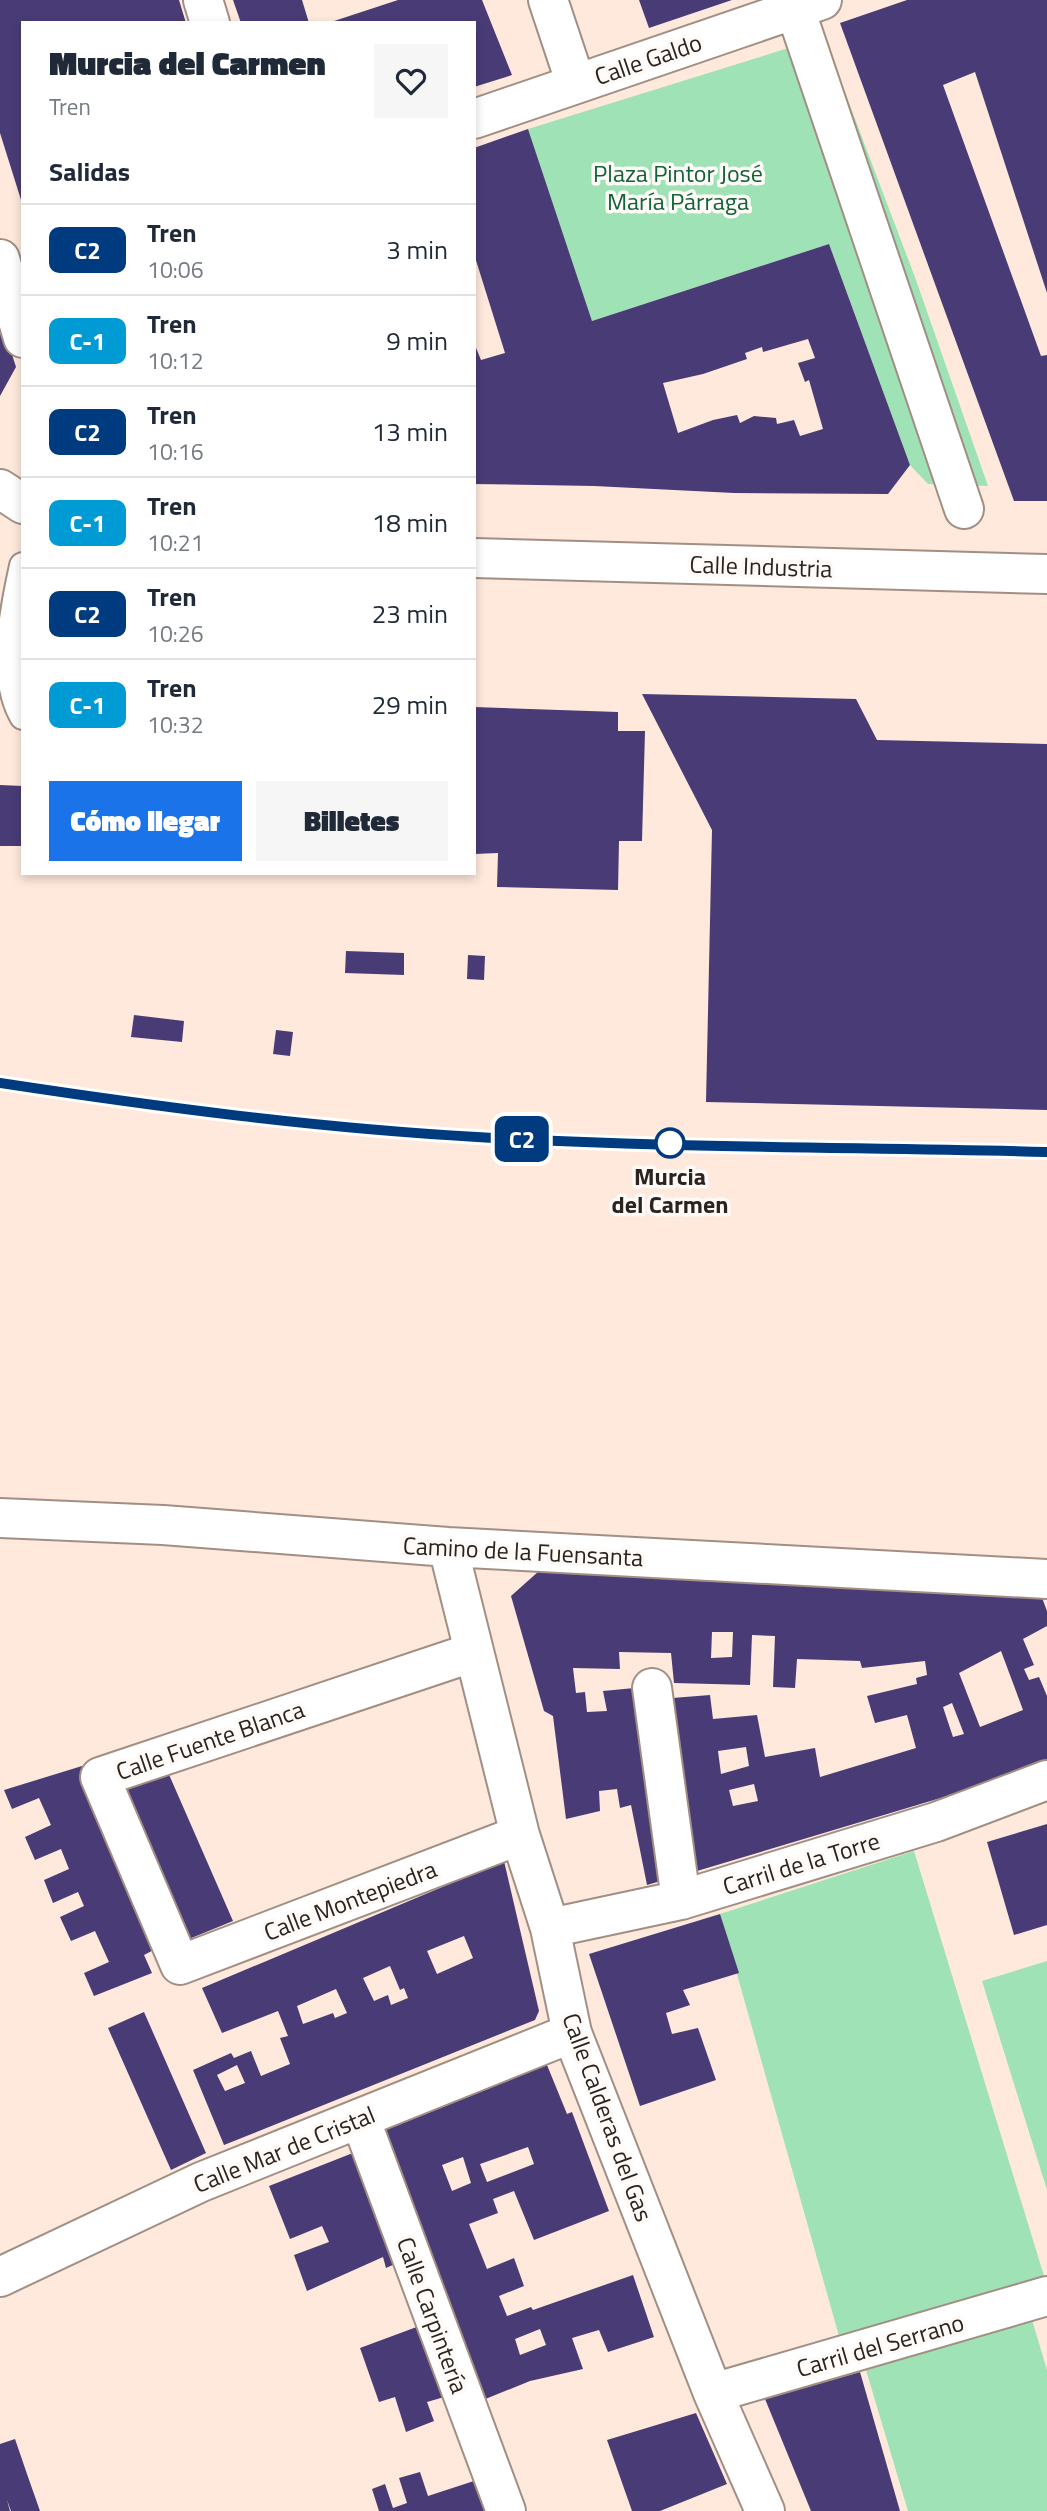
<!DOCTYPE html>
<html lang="es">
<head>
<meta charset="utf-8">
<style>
	:root { --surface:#fff; --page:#f6f6f7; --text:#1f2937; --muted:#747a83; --line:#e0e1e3; --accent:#1a73e8 }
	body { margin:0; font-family:"Titillium Web",sans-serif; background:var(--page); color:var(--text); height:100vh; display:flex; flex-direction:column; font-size:26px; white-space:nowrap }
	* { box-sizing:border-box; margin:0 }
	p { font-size:23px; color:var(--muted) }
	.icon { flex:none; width:38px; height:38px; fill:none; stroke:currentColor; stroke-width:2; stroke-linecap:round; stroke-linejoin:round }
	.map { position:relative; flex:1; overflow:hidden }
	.drawer { position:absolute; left:21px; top:21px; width:455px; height:854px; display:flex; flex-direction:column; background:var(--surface); border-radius:0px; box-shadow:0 4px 10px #0003 }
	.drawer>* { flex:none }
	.badge { padding:0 14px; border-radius:10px; font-size:24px; line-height:46px }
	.map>.badge { position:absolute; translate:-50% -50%; box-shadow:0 0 0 4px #fff }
	h2 { padding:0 28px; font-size:26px; line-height:63px }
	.round { display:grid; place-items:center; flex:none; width:74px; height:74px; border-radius:0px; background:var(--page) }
	.summary { display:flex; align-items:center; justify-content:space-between; height:119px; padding:0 28px }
	h1 { font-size:33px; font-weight:800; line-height:52px }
	.cta { display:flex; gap:14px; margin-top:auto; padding:14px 28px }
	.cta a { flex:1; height:80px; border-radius:0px; background:var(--accent); color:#fff; font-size:28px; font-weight:800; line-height:80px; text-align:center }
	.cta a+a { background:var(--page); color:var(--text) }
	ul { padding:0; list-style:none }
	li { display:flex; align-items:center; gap:21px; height:91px; padding:0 28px; border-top:2px solid var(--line) }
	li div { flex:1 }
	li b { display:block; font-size:26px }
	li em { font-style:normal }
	li .badge { min-width:77px; font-weight:700; text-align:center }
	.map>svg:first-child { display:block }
	.green { fill:#9ee2b5 }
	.building { fill:#493c76; fill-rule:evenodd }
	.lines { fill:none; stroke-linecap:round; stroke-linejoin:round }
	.lane-casing { stroke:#a28f84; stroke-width:30 }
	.street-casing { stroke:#a28f84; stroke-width:42 }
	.secondary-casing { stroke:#a28f84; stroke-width:42 }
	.lane { stroke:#fff; stroke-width:26 }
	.street { stroke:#fff; stroke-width:38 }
	.secondary { stroke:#fff; stroke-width:38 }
	.rail-casing { stroke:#9c8e85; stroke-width:8 }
	.rail { stroke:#fefaf7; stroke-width:5; stroke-dasharray:16; stroke-linecap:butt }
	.line-casing { stroke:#fff; stroke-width:16 }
	.line { stroke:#003b80; stroke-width:10 }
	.stop-dot { fill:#fff; stroke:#003b80; stroke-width:3.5 }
	.labels { text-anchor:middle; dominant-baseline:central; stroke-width:7; stroke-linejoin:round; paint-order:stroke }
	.street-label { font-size:24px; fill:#2a231e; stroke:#fefaf7 }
	.park-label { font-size:24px; fill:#126239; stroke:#fefaf7 }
	.stop-label { font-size:24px; font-weight:bold; fill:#2a231e; stroke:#fefaf7 }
</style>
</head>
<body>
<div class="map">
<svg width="1047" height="2511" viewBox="0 0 1047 2511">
	<rect width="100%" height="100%" fill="#fee9dc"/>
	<!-- green -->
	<path class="green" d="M824,37L916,280L988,486L928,484L910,465L829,244L592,321L528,129Z
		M914,1851L1044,2276L839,2336L720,1914Z
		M1047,1961V2190L982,1981Z
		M1032,2320L1047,2370V2511H908L866,2370Z"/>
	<!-- building -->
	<path class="building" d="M0,0H179L186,23H23L22,203L0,133Z
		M233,0H302L309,23H241Z
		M398,0H482L512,75L474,87V23H328Z
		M639,0H732L649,28Z
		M907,0H1047V293L975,72L943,85L1041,356L1047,355V501H1014L840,23Z
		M528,129L592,321L829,244L910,465L888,494L734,493L594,486L474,484V343L481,360L505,353L474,254V148ZM808,339L815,358L798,363L805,382L809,380L823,429L800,436L794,420L777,424L776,418L754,416L740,423L737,415L713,420L678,433L663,383L703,374L747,359L745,353L762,347L763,352Z
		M0,317L16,367L0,396Z
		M642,694L856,699L877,740L1047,744V1110L706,1102L712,830Z
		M474,707L618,712V731H645L642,841H619L618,890L497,887L498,853L474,854Z
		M0,785L23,786V846H0Z
		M346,951L404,953V975L345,973Z
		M468,955L485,956L484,980L467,979Z
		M134,1015L184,1021L182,1042L131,1037Z
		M276,1030L293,1032L290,1056L273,1054Z
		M539,1571L1041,1595L1047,1611V1626L1023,1639L1034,1665L1024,1669L1029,1680L1039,1677L1047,1696V1760L984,1785L687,1874L660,1699L710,1695L713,1719L757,1715L765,1757L815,1748L820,1777L916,1748L907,1715L875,1723L867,1696L917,1684L916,1678L927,1675L925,1661L862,1668L860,1661L797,1659L795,1688L773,1687L775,1636L752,1635L750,1685L674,1683L671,1653L619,1652L620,1669L573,1668L576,1693L585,1692L587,1712L607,1711L603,1691L645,1687L671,1878L647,1885L631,1805L620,1808L617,1789L599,1791L600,1811L566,1819L553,1716L544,1711L511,1596ZM712,1632H733L732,1657L711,1658ZM1001,1651L1023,1710L980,1727L959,1673ZM952,1703L964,1734L953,1737L943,1707ZM746,1747L749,1766L721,1774L718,1751ZM754,1784L758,1801L733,1806L729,1790Z
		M82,1766L163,1945L144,1955L152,1973L94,1996L84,1973L109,1962L95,1931L71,1941L60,1917L84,1906L78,1892L53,1903L44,1880L69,1869L61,1849L35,1860L25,1837L51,1825L39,1798L12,1809L4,1790Z
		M167,1770L233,1921L189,1939L122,1784Z
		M1047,1824V1925L1014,1935L987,1842Z
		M504,1861L539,2011L535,2020L224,2145L193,2070L231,2053L234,2058L251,2051L261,2076L290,2064L280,2038L288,2036L278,2011L222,2033L202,1988ZM464,1936L473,1958L437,1974L427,1951ZM390,1966L400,1990L404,1988L408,1998L391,2005L388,1995L374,2001L363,1978ZM336,1989L347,2013L335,2018L333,2013L303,2024L297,2006ZM237,2065L245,2083L225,2091L217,2075Z
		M720,1914L739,1973L683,1990L690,2005L666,2013L672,2034L698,2028L716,2080L640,2106L589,1954Z
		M144,2012L206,2153L171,2170L108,2028Z
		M547,2065L567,2114L572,2112L609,2211L534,2240L514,2191L493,2199L498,2213L469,2224L487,2269L514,2258L524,2286L499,2296L507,2316L531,2307L533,2310L633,2275L654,2337L608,2352L599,2330L572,2338L583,2369L530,2381L483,2400L376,2134ZM528,2147L534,2164L487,2182L480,2164ZM463,2157L471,2183L452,2191L442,2165ZM540,2329L546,2345L520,2355L515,2339Z
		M363,2149L406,2259L386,2268L383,2257L307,2291L294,2255L329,2242L322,2226L290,2239L269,2186Z
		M422,2325L451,2395L427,2402L434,2421L406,2432L395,2397L379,2402L360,2348Z
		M860,2372L900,2511H811L765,2399Z
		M696,2413L727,2484L660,2511H632L607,2440Z
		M15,2439L27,2474L40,2511H11L7,2500L10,2511H0V2444Z
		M420,2472L428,2496L480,2479L491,2511H379L372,2489L385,2484L393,2508L407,2503L399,2478Z"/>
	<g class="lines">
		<defs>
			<path id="lane" d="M23,566C13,611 0,676 23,716"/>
			<path id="street" d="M203,0L210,23
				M548,0L576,84
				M795,9L964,509
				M474,119L822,0
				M0,259L23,338
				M0,1518L163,1525L448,1547L1047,1579
				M448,1547L520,1835L550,1928L572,2033L713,2393L765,2511
				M474,1652L100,1777L180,1965L520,1835
				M652,1688L681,1900
				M550,1928L681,1900L936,1822L1047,1780
				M360,2118L506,2511
				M0,2277L201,2182L572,2033
				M713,2393L1047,2296"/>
			<path id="secondary" d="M0,489L23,504
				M474,558L1047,574"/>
		</defs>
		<!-- lane casing -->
		<use href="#lane" class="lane-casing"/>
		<!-- street casing -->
		<use href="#street" class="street-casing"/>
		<!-- secondary casing -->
		<use href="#secondary" class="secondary-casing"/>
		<!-- lane -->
		<use href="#lane" class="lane"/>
		<!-- street -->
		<use href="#street" class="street"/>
		<!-- secondary -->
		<use href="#secondary" class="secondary"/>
		<defs>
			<path id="rail" d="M562,1141L1047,1152"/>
		</defs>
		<!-- rail casing -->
		<use href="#rail" class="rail-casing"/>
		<!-- rail -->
		<use href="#rail" class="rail"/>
	</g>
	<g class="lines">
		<defs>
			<path id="line" d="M0,1083C158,1107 317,1128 477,1137C667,1148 857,1147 1047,1152"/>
		</defs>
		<!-- line casing -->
		<use href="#line" class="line-casing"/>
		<!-- line -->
		<use href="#line" class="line"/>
	</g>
	<!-- markers -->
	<circle class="stop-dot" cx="670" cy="1143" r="14"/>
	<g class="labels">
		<!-- street labels -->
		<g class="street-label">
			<text transform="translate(648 59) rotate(-19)">Calle Galdo</text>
			<text transform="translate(761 566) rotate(2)">Calle Industria</text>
			<text transform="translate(523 1551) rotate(3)">Camino de la Fuensanta</text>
			<text transform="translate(210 1740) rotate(-19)">Calle Fuente Blanca</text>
			<text transform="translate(801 1863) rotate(-17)">Carril de la Torre</text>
			<text transform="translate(350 1900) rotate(-21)">Calle Montepiedra</text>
			<text transform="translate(608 2117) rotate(70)">Calle Calderas del Gas</text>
			<text transform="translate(284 2149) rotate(-22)">Calle Mar de Cristal</text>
			<text transform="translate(433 2315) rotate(70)">Calle Carpintería</text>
			<text transform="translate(880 2345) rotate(-16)">Carril del Serrano</text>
		</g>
		<!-- park labels -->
		<g class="park-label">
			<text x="678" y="173">Plaza Pintor José<tspan x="678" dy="28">María Párraga</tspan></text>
		</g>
		<!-- stop labels -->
		<g class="stop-label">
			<text x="670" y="1176">Murcia<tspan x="670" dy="28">del Carmen</tspan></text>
		</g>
	</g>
</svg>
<b class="badge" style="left:522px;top:1139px;background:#003b80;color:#fff">C2</b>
<section class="drawer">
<div class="summary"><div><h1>Murcia del Carmen</h1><p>Tren</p></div><a class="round"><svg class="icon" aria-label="heart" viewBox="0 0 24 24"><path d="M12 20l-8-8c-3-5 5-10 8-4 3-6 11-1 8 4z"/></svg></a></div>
<h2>Salidas</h2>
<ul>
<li><span class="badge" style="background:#003b80;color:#fff">C2</span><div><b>Tren</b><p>10:06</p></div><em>3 min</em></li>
<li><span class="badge" style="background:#009ad5;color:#fff">C-1</span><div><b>Tren</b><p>10:12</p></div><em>9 min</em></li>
<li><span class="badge" style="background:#003b80;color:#fff">C2</span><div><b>Tren</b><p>10:16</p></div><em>13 min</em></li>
<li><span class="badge" style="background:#009ad5;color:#fff">C-1</span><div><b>Tren</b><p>10:21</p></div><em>18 min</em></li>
<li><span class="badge" style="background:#003b80;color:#fff">C2</span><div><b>Tren</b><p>10:26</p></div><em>23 min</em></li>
<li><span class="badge" style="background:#009ad5;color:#fff">C-1</span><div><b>Tren</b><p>10:32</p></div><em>29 min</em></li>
</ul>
<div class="cta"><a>Cómo llegar</a><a>Billetes</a></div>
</section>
</div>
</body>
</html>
